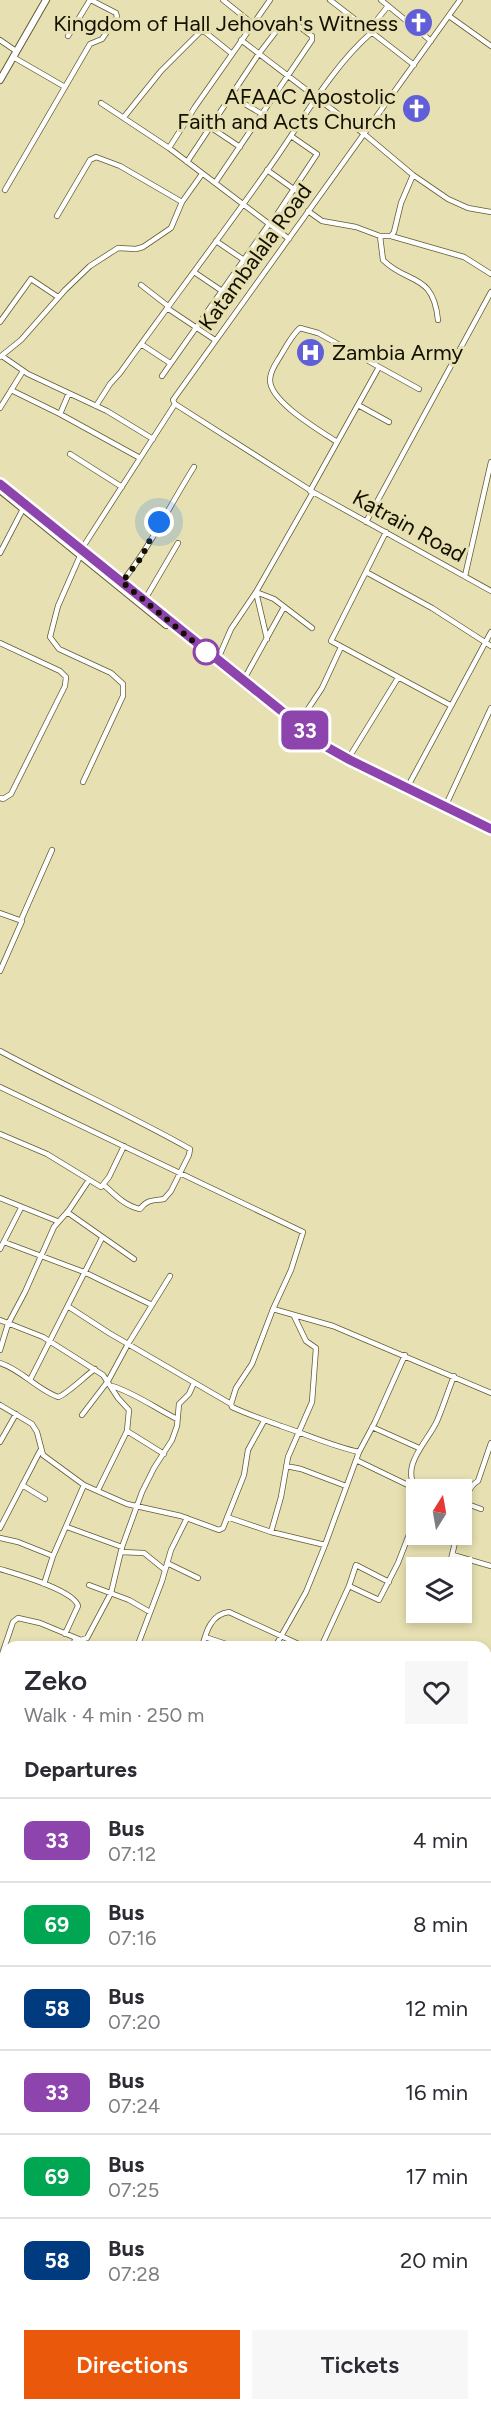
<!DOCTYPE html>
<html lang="en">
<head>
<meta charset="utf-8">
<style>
	:root { --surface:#fff; --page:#f7f7f7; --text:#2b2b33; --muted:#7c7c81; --line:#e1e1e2; --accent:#ea580c }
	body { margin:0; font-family:Figtree,sans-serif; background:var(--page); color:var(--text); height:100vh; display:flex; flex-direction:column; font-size:22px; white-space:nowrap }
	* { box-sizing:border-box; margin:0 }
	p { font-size:20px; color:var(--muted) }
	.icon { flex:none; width:33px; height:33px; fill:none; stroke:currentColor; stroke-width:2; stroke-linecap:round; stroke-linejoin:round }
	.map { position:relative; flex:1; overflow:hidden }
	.panel { position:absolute; left:0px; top:1641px; width:492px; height:770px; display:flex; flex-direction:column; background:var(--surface); border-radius:18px 18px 0 0; box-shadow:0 3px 9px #0003 }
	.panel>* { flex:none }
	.badge { padding:0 12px; border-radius:9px; font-size:21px; line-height:39px }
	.needle { width:39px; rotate:11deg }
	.tools { position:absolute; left:406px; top:1479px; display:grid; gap:12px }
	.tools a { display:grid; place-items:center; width:66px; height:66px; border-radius:0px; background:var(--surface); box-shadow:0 3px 9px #0003; font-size:30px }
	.you { position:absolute; width:30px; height:30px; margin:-15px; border:4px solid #fff; border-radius:50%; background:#1a73e8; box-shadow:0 0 0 9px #1a73e833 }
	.map>.badge { position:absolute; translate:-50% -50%; box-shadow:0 0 0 3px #fff }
	h2 { padding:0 24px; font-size:22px; line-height:54px }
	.round { display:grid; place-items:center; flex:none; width:63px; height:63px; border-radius:0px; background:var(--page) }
	.headline { display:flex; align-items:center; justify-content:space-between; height:102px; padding:0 24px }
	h1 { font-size:28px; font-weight:600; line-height:45px }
	.action { display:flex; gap:12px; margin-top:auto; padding:12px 24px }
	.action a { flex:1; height:69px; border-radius:0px; background:var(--accent); color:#fff; font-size:24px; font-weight:600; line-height:69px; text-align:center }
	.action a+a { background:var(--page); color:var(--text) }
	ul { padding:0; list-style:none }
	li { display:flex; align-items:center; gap:18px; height:84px; padding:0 24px; border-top:2px solid var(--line) }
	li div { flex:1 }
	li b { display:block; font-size:22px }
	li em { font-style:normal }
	li .badge { min-width:66px; font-weight:700; text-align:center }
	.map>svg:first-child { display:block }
	.water { fill:#67c9e6 }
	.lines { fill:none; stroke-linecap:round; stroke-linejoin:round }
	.minor-casing { stroke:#625b32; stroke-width:6 }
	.tertiary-casing { stroke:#625b32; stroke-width:7 }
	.secondary-casing { stroke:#625b32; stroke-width:8 }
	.minor { stroke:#fff; stroke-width:4.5 }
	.tertiary { stroke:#fff; stroke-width:5 }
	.secondary { stroke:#fff; stroke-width:6 }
	.line-casing { stroke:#fff; stroke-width:14 }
	.line { stroke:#8e44ad; stroke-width:9 }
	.walk { stroke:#131002; stroke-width:6; stroke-dasharray:0 10.8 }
	.stop-dot { fill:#fff; stroke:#8e44ad; stroke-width:3 }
	.labels { text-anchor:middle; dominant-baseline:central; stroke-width:6; stroke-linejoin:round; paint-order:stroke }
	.poi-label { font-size:22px; fill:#131002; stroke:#e7e0b2; text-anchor:end }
	.street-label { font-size:22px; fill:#131002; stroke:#e7e0b2 }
</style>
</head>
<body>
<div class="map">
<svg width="491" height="2410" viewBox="0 0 491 2410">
	<rect width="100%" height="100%" fill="#e7e0b2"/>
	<!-- water -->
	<path class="water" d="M491,1697V1744L486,1742V1699Z
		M491,1755V1813L486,1836V1757Z
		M491,2032V2148L486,2144V2033Z
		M486,2186L491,2189V2274H486Z"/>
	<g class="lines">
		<defs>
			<path id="minor" d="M223,0L253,24
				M330,0L414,65
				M381,0L431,41
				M460,0L173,400L175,404L313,492L491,591
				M449,16L491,46
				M368,31L388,6
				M68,36L90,0
				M0,40L16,51
				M241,40L363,133L413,175L448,199L468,208L491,212
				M65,87L90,44L102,39L117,17L116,13L91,0
				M231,96L262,114
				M101,103L169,148L289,239
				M124,117L161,71L200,32H205L231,53
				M210,127L240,147
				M169,148L195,107L270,0
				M187,162L258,55L284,21L289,19L312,36V40L215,183
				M267,170L295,190
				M5,190L65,87L13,57
				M308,211L322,221L356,227L380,236H391L394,232L401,203L413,175
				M57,216L90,160L96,157L120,166L182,202
				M270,225L317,154L291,136
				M380,236L383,260C408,285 433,272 438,320
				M391,236L464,257L491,274
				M216,241L244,260
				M194,272L222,291
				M141,285L168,306
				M167,308L215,340
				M0,322L31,279L58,297
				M141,344L170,363
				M2,356L28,374L107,411L153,439
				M0,357L21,340L65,290L90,266L118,248L136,249L143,247L171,228L182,202L202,174
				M162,376L269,224
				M11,390L60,414
				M69,393L60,414L140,458
				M358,405L389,422
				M96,406L110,384L120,373C171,302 224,232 274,161C304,118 332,67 371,33
				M0,408L23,371
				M337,442C321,431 270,402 270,380C270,370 277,362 281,355C287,345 292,335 300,328L318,333L419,389
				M70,454L122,487
				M310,491L379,367
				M366,522L491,292
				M386,532L331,641L450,705
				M81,550L175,404
				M0,553L23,509
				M80,556L58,606L50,637L59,649L111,673L123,684V696L83,782
				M366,572L432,608L491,646
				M465,576L491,462
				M122,582C150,547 170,505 194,467
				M256,592L274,599L312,628
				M256,592L267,639
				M144,601L178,543
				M0,643L60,671L66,677L65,686L11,794L3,799L0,798
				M217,661L231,629L256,592L313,492
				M243,681L284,607
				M298,724L322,688L341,647
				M348,759L398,678
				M407,788L491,632
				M445,807L491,708
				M0,913L22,921L0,971
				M21,920L52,850
				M0,1051C63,1085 128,1114 190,1149L189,1155L171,1191L164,1199C152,1201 148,1199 140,1209C125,1206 115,1195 104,1185
				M0,1087L303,1232L291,1270L273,1309L252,1364L236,1388L231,1404L232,1407C249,1415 265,1420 281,1426C308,1435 332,1446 359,1452
				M0,1134L47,1154L101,1187L109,1177L124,1146
				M0,1198L57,1221
				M67,1212L134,1259
				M4,1242L84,1272L152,1305
				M0,1249L21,1208
				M69,1307L109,1333L231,1404
				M273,1309L333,1326L491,1393
				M0,1320L43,1337L103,1375L118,1398L129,1410L127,1431L98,1490
				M0,1350L8,1324L25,1292L54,1227L69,1210L89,1180
				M0,1363C22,1370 36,1389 58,1397C66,1395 85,1376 95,1369
				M30,1380L102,1238
				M112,1386C135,1393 155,1408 177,1419
				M0,1405L32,1424L37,1432L43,1455L84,1485L127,1504L181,1516L219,1530L223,1528L244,1475L248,1450L264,1421
				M82,1415L108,1381L128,1344L170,1276
				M372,1427L419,1448
				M127,1431L164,1454
				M0,1442L16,1414
				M356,1460L416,1489
				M286,1466L301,1469L346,1486
				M22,1485L45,1499
				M417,1490C399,1466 427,1443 437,1421C443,1407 448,1391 454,1376
				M462,1502L481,1509
				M227,1517L271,1532L325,1545L306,1592L275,1647
				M462,1522C466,1508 464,1489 478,1481L491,1443
				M67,1527L122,1547
				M0,1528L40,1451
				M271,1532L281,1497L288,1457L312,1402L316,1348L306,1341L294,1316
				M0,1538L18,1542L53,1556
				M325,1545L359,1452L375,1422L405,1355
				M121,1552L144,1553L165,1570
				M453,1555L491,1566
				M167,1563L198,1578
				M449,1568L457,1534
				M0,1569C16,1574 74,1590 78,1606L65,1634
				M44,1584L53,1556L84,1485
				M89,1585L129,1600L150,1612
				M349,1586L379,1600L398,1563L417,1514
				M205,1637L235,1647
				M72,1647L76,1638
				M137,1647L162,1581L171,1550L187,1518
				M202,1647C206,1632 211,1614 229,1612L305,1647
				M321,1647L349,1586L356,1565L389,1582
				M0,1660L13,1622L18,1618L40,1623L81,1640L87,1638L111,1593L122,1547L142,1492L154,1468L172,1440L177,1426L179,1404L189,1394L194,1383
				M0,1790L6,1793
				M0,1814L6,1802
				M0,1833L6,1836
				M0,1895L6,1898
				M0,2021L6,2024
				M0,2078L6,2080
				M0,2290L6,2293
				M355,2404L375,2410
				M52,2410L53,2404"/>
			<path id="tertiary" d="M486,2298L491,2301
				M308,2410L310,2404"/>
			<path id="secondary" d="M0,80L46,0
				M0,484L325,746L350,761L491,829
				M0,490L166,625"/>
		</defs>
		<!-- minor casing -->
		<use href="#minor" class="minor-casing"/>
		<!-- tertiary casing -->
		<use href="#tertiary" class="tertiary-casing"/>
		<!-- secondary casing -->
		<use href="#secondary" class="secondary-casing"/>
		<!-- minor -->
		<use href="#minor" class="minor"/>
		<!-- tertiary -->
		<use href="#tertiary" class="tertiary"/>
		<!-- secondary -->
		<use href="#secondary" class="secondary"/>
	</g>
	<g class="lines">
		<defs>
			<path id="line" d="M0,484L325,746L350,760L491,829"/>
		</defs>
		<!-- line casing -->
		<use href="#line" class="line-casing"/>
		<!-- line -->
		<use href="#line" class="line"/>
		<!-- walk -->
		<path class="walk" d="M159,522L141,558L122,582L206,652"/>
	</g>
	<!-- icons -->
	<defs>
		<symbol id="church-disc" viewBox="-11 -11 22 22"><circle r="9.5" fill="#615fd8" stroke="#e7e0b2"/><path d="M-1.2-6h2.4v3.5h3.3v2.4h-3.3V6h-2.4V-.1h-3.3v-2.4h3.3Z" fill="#fff"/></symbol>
		<symbol id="hospital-disc" viewBox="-11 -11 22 22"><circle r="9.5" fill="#615fd8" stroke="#e7e0b2"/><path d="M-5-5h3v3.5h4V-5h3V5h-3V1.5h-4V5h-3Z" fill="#fff"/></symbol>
	</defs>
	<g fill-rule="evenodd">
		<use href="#church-disc" x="402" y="6" width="33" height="33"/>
		<use href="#church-disc" x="400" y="92" width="33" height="33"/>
		<use href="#hospital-disc" x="294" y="336" width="33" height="33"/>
	</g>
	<!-- markers -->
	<circle class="stop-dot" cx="206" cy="652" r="12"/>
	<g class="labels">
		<!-- poi labels -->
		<g class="poi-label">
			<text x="398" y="23">Kingdom of Hall Jehovah's Witness</text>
			<text x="396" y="96">AFAAC Apostolic<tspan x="396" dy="25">Faith and Acts Church</tspan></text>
			<text x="332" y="352" text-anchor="start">Zambia Army</text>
		</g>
		<!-- street labels -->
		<g class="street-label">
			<text transform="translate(255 257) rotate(-54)">Katambalala Road</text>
			<text transform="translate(409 526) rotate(29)">Katrain Road</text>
		</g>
	</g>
</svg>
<div class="tools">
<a><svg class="needle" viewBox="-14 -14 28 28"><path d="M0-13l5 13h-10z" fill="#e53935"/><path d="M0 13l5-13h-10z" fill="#7c7c81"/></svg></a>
<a><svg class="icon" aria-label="layers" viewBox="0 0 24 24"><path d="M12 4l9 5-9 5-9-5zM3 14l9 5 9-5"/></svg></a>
</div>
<div class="you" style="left:159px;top:522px"></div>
<b class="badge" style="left:305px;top:730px;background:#8e44ad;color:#fff">33</b>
<section class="panel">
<div class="headline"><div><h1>Zeko</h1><p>Walk · 4 min · 250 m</p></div><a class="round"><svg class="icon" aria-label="heart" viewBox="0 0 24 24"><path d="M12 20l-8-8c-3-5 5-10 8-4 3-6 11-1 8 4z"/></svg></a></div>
<h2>Departures</h2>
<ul>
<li><span class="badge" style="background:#8e44ad;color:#fff">33</span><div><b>Bus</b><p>07:12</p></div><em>4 min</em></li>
<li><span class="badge" style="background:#00a651;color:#fff">69</span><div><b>Bus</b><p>07:16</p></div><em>8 min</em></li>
<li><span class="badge" style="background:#003b80;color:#fff">58</span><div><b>Bus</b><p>07:20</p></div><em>12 min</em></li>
<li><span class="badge" style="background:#8e44ad;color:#fff">33</span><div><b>Bus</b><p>07:24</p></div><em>16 min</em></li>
<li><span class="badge" style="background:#00a651;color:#fff">69</span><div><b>Bus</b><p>07:25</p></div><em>17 min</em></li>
<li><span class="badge" style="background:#003b80;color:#fff">58</span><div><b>Bus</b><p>07:28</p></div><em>20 min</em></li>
</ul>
<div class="action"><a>Directions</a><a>Tickets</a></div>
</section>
</div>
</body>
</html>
